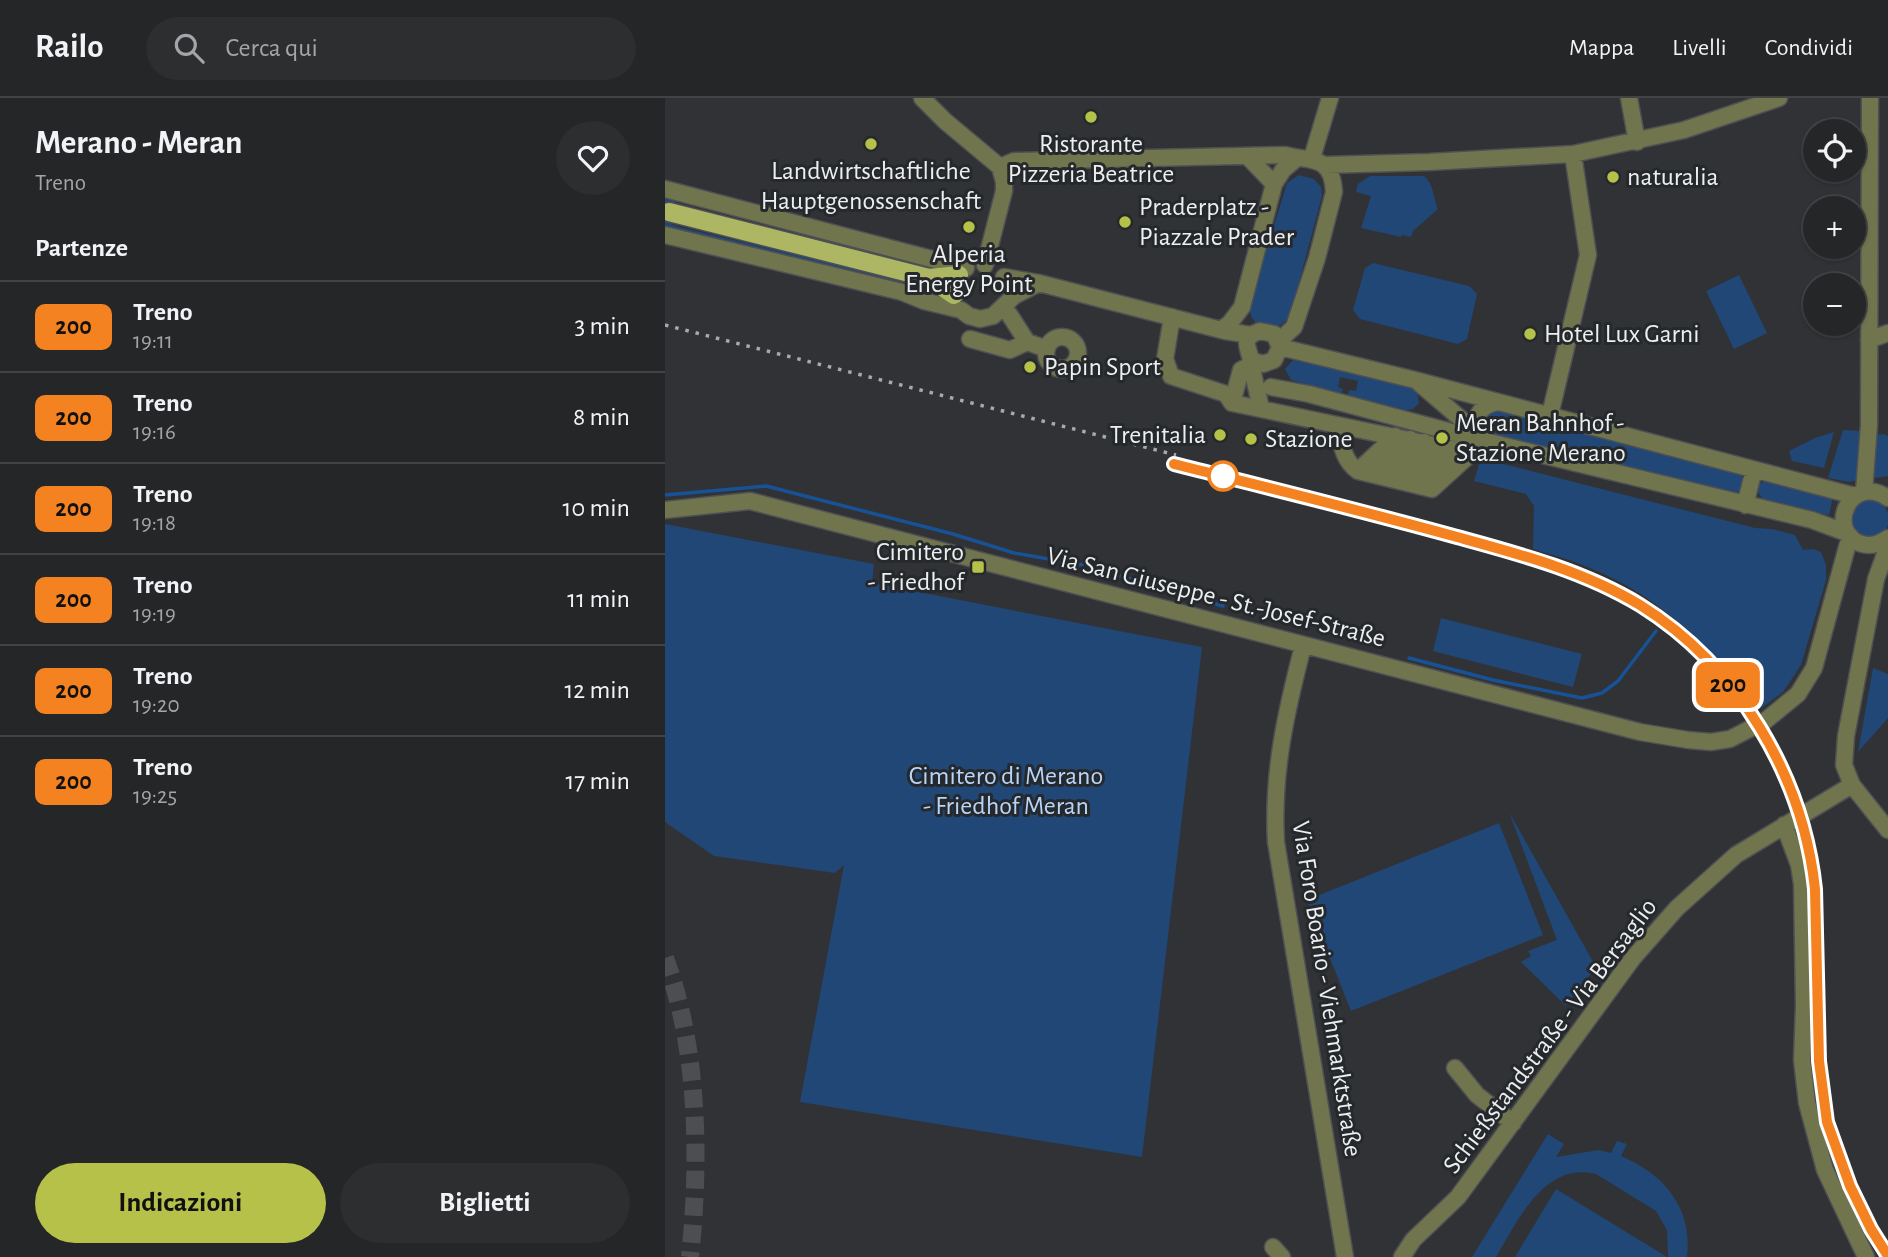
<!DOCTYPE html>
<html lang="it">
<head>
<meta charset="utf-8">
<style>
	:root { --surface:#242628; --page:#2c2e30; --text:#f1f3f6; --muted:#a3a5a8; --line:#414345; --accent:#b6c149 }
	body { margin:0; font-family:"Alegreya Sans",sans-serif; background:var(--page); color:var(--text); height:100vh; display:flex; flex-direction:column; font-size:26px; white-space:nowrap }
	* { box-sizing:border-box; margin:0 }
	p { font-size:23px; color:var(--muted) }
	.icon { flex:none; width:38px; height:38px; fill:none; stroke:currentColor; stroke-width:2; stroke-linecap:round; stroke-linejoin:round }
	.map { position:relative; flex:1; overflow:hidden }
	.side { display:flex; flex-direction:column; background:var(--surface); width:665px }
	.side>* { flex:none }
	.badge { padding:0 14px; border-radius:10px; font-size:24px; line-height:46px }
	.tools { position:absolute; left:1138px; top:21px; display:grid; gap:14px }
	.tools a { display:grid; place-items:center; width:63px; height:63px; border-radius:50%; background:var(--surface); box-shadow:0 2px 5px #0004,0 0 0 2px var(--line); font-size:35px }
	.map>.badge { position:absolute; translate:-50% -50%; box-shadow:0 0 0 4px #fff }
	h2 { padding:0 35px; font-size:26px; line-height:63px }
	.round { display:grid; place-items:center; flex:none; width:74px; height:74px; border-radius:37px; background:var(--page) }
	.head { display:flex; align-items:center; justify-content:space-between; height:119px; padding:0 35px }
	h1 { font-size:33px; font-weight:600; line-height:52px }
	.button { display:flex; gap:14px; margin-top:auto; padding:14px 35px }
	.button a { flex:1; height:80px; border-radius:42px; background:var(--accent); color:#111; font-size:28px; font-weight:600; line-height:80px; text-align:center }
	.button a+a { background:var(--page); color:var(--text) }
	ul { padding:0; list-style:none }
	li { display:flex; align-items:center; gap:21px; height:91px; padding:0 35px; border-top:2px solid var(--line) }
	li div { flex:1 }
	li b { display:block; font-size:26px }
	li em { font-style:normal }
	li .badge { min-width:77px; font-weight:700; text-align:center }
	header { display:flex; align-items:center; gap:42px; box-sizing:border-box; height:98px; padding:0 35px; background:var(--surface); border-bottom:2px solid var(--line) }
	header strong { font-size:33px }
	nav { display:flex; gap:38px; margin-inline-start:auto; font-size:24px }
	.search { width:490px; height:63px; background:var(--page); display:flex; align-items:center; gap:18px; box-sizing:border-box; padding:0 24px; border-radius:38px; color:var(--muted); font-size:26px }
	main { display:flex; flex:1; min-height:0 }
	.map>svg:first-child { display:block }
	.green { fill:#214777 }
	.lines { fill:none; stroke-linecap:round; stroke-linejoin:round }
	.stream { stroke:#175297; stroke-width:3.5 }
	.major-tunnel { stroke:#4c4e52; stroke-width:18; stroke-dasharray:18 9; stroke-linecap:butt }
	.minor-casing { stroke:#4e5054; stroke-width:19 }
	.major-casing { stroke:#4e5054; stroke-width:21 }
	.minor { stroke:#70754e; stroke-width:16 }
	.major { stroke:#adb663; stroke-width:18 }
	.rail { stroke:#a7a9ab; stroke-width:3.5; stroke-dasharray:3.5 7; stroke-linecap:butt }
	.line-casing { stroke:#fff; stroke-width:16 }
	.line { stroke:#f58220; stroke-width:10 }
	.poi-dot { fill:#b6c149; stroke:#26292c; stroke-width:2.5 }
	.stop-dot { fill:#fff; stroke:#f58220; stroke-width:3.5 }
	.labels { text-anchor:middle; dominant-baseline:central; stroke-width:6; stroke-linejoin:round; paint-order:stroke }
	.poi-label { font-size:26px; fill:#eceef0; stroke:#26292c; text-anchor:start }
	.street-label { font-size:26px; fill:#eceef0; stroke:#26292c }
	.park-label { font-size:26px; fill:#b7d5fb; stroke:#26292c }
</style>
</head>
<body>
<header>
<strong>Railo</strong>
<div class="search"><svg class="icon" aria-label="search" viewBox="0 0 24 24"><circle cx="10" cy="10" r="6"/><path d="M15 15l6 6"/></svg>Cerca qui</div>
<nav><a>Mappa</a><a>Livelli</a><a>Condividi</a></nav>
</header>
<main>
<section class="side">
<div class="head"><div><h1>Merano - Meran</h1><p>Treno</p></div><a class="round"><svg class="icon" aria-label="heart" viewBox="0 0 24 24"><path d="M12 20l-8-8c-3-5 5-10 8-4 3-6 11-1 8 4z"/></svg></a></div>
<h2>Partenze</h2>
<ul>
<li><span class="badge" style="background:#f58220;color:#111">200</span><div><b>Treno</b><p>19:11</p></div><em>3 min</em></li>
<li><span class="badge" style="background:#f58220;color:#111">200</span><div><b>Treno</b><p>19:16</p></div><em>8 min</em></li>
<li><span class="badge" style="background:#f58220;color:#111">200</span><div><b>Treno</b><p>19:18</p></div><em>10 min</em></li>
<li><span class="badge" style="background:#f58220;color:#111">200</span><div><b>Treno</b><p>19:19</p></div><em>11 min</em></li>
<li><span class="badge" style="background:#f58220;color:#111">200</span><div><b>Treno</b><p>19:20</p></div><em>12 min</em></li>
<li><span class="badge" style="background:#f58220;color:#111">200</span><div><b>Treno</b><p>19:25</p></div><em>17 min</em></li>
</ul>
<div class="button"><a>Indicazioni</a><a>Biglietti</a></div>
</section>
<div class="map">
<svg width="1223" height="1159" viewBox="0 0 1223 1159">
	<rect width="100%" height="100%" fill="#303236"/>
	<!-- green -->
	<path class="green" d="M634,77L649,81L656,89L657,98L625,218C616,230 604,234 591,226C584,215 581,208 588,197L622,85Z
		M705,78H759C769,86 768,100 773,111L748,133L746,139L737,137L736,139L696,130L706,98L691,94L693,86Z
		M0,95L282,170L246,167L18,103L7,105L3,111L2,120L6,126L14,129L256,187L284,202L0,130Z
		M708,165L804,188L812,196L802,241L793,246L695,221L688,212L700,170Z
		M1074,177L1102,235L1069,251L1041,193Z
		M628,262L745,288L752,294L754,305L748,311L741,312L683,297L684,292L691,293L693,283L675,279L673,289L678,291L676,296L626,282L620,271Z
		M831,310L1077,375L1079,389L1071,395H1062L828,337L818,331L816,318Z
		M1178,332L1199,333L1192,382L1184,384L1163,380Z
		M1169,334L1159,370L1127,363L1124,353L1150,340Z
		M1219,336L1223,338V378L1210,380V337Z
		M819,361L1090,430L1107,431L1130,437L1138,452L1148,451L1156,454L1161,467V482L1136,567L1118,594L1092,613C1050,552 995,498 925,470C907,462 887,457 868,451L869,408L861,396L809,383L815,363Z
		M1103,380L1168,398L1164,417L1098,402L1092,392L1094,387Z
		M1186 421a19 19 0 1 1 38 0a19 19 0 1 1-38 0Z
		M0,426L209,466L207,485L537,549L477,1059L135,1004L179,767L170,775L49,758L0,724Z
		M776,520L917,556L908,589L768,553Z
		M1208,570L1223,576V620L1193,654Z
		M844,714L931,869L901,908L856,864L866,858L863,853L892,842Z
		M834,725L878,837L686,913L642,802Z
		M883,1036L899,1046L891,1059L934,1052L946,1055L952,1043L962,1046L956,1058C999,1076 1028,1110 1022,1159H1003L1002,1132L991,1113L931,1076C879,1063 853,1123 831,1159H807Z
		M891,1091L1002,1159H850Z"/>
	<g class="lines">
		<!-- stream -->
		<path class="stream" d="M0,397L101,388L288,436L349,455L418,467L558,508
			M606,520L630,526
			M744,560L828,582L917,600L937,595L953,583L991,533"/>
		<!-- major-tunnel -->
		<path class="major-tunnel" d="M0,860C34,952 35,1063 25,1159"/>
		<defs>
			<path id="minor" d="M257,0L280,23L335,69L339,84V93L320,167
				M964,0L972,44
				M583,59L609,86
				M647,60L665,0
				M659,67L764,64L908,56L1019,32L1114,0
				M335,69L349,63L620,57C645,64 667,56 669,94L652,160L629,229L614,243
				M0,91L301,170
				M0,137L237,194L259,203L296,212L304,218L315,221L328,218L349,198L374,185
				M339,179L374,185L560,233L586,237
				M337,211L344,216L362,244L382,251
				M507,219L500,261L506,278L561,296L567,305
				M556,232L565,225L577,209L609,86L618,72L631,61
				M381 255a16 16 0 1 1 32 0a16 16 0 1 1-32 0Z
				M305,241L345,252L362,244
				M1204,242L1223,235
				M615,249L750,282L1190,398
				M586,267L576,272L567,305L792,352L816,347
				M586,267L596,310
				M584,275C585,273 587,265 586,262C583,248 575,240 595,233L609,236L615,249L609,262L598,266L586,262
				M754,285L817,339
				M606,289L644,296L820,343L1147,422L1182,435
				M885,317L923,157L908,56
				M673,328C676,345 678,363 693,373L767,391L813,349
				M811,334C810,317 815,307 833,304
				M693,373L730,338
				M707,376L745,341
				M723,380L759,344
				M739,384L775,348
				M754,388L792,352
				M1199,394L1204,327L1205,0
				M1223,400C1184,374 1160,435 1197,446C1207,449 1215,445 1223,440
				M1080,407L1089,372
				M0,412L85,403L975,634L1023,642L1046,644L1065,641L1100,623L1133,596L1149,570L1185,438
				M1223,448L1211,481L1181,638L1179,667L1187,687L1223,732
				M638,548C621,614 607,675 611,744L680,1159
				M1119,727L1134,767L1137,786L1139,907L1137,962L1142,1005L1160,1072L1201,1159
				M790,970L812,997L848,1025
				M608,1149L617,1159
				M737,1159L748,1142L793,1099L968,860L1012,810L1071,757L1187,687"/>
			<path id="major" d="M4,114L264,180L294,177
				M264,180L289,197"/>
		</defs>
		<!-- minor casing -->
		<use href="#minor" class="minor-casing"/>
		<!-- major casing -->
		<use href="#major" class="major-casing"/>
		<!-- minor -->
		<use href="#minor" class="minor"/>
		<!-- major -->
		<use href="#major" class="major"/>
		<!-- rail -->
		<path class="rail" d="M0,227L511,357
			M509,366C604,390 699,412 793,439C855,457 920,473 975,507C1087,577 1149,702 1152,831C1154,883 1149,937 1157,989C1165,1049 1188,1109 1223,1158"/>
	</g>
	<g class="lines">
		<defs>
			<path id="line" d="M509,366C604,390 698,413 792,439C854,456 919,473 975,507C1073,568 1138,678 1150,791L1154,963L1162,1024L1185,1088L1206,1131L1223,1158"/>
		</defs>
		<!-- line casing -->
		<use href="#line" class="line-casing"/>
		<!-- line -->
		<use href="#line" class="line"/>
	</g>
	<!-- markers -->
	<g class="poi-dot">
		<circle cx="426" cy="19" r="7"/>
		<circle cx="206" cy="46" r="7"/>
		<circle cx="948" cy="79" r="7"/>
		<circle cx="460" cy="124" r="7"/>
		<circle cx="304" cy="129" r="7"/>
		<circle cx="865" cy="236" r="7"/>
		<circle cx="365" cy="269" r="7"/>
		<circle cx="555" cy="337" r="7"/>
		<circle cx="777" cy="340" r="7"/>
		<circle cx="586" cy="341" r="7"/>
		<rect x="306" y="462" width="14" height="14" rx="3.5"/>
	</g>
	<circle class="stop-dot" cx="558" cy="378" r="14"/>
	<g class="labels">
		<!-- poi labels -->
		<g class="poi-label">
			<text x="426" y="46" text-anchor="middle">Ristorante<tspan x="426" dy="30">Pizzeria Beatrice</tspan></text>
			<text x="206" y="73" text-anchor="middle">Landwirtschaftliche<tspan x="206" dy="30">Hauptgenossenschaft</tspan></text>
			<text x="962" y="79">naturalia</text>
			<text x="474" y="109">Praderplatz -<tspan x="474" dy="30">Piazzale Prader</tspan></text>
			<text x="304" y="156" text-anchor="middle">Alperia<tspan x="304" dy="30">Energy Point</tspan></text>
			<text x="879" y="236">Hotel Lux Garni</text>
			<text x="379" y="269">Papin Sport</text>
			<text x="791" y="325">Meran Bahnhof -<tspan x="791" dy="30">Stazione Merano</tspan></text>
			<text x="541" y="337" text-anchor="end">Trenitalia</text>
			<text x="600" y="341">Stazione</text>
			<text x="299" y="454" text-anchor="end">Cimitero<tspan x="299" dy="30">- Friedhof</tspan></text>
		</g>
		<!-- street labels -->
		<g class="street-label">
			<text transform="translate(551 499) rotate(14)">Via San Giuseppe - St.-Josef-Straße</text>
			<text transform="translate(662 891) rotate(81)">Via Foro Boario - Viehmarktstraße</text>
			<text transform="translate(885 938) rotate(-53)">Schießstandstraße - Via Bersaglio</text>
		</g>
		<!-- park labels -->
		<g class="park-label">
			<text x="341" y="678">Cimitero di Merano<tspan x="341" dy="30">- Friedhof Meran</tspan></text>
		</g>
	</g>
</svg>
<div class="tools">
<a><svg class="icon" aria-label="locate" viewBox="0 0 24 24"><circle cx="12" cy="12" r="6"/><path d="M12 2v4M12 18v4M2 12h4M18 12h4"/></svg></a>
<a>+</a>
<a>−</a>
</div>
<b class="badge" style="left:1063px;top:587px;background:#f58220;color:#111">200</b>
</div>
</main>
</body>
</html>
